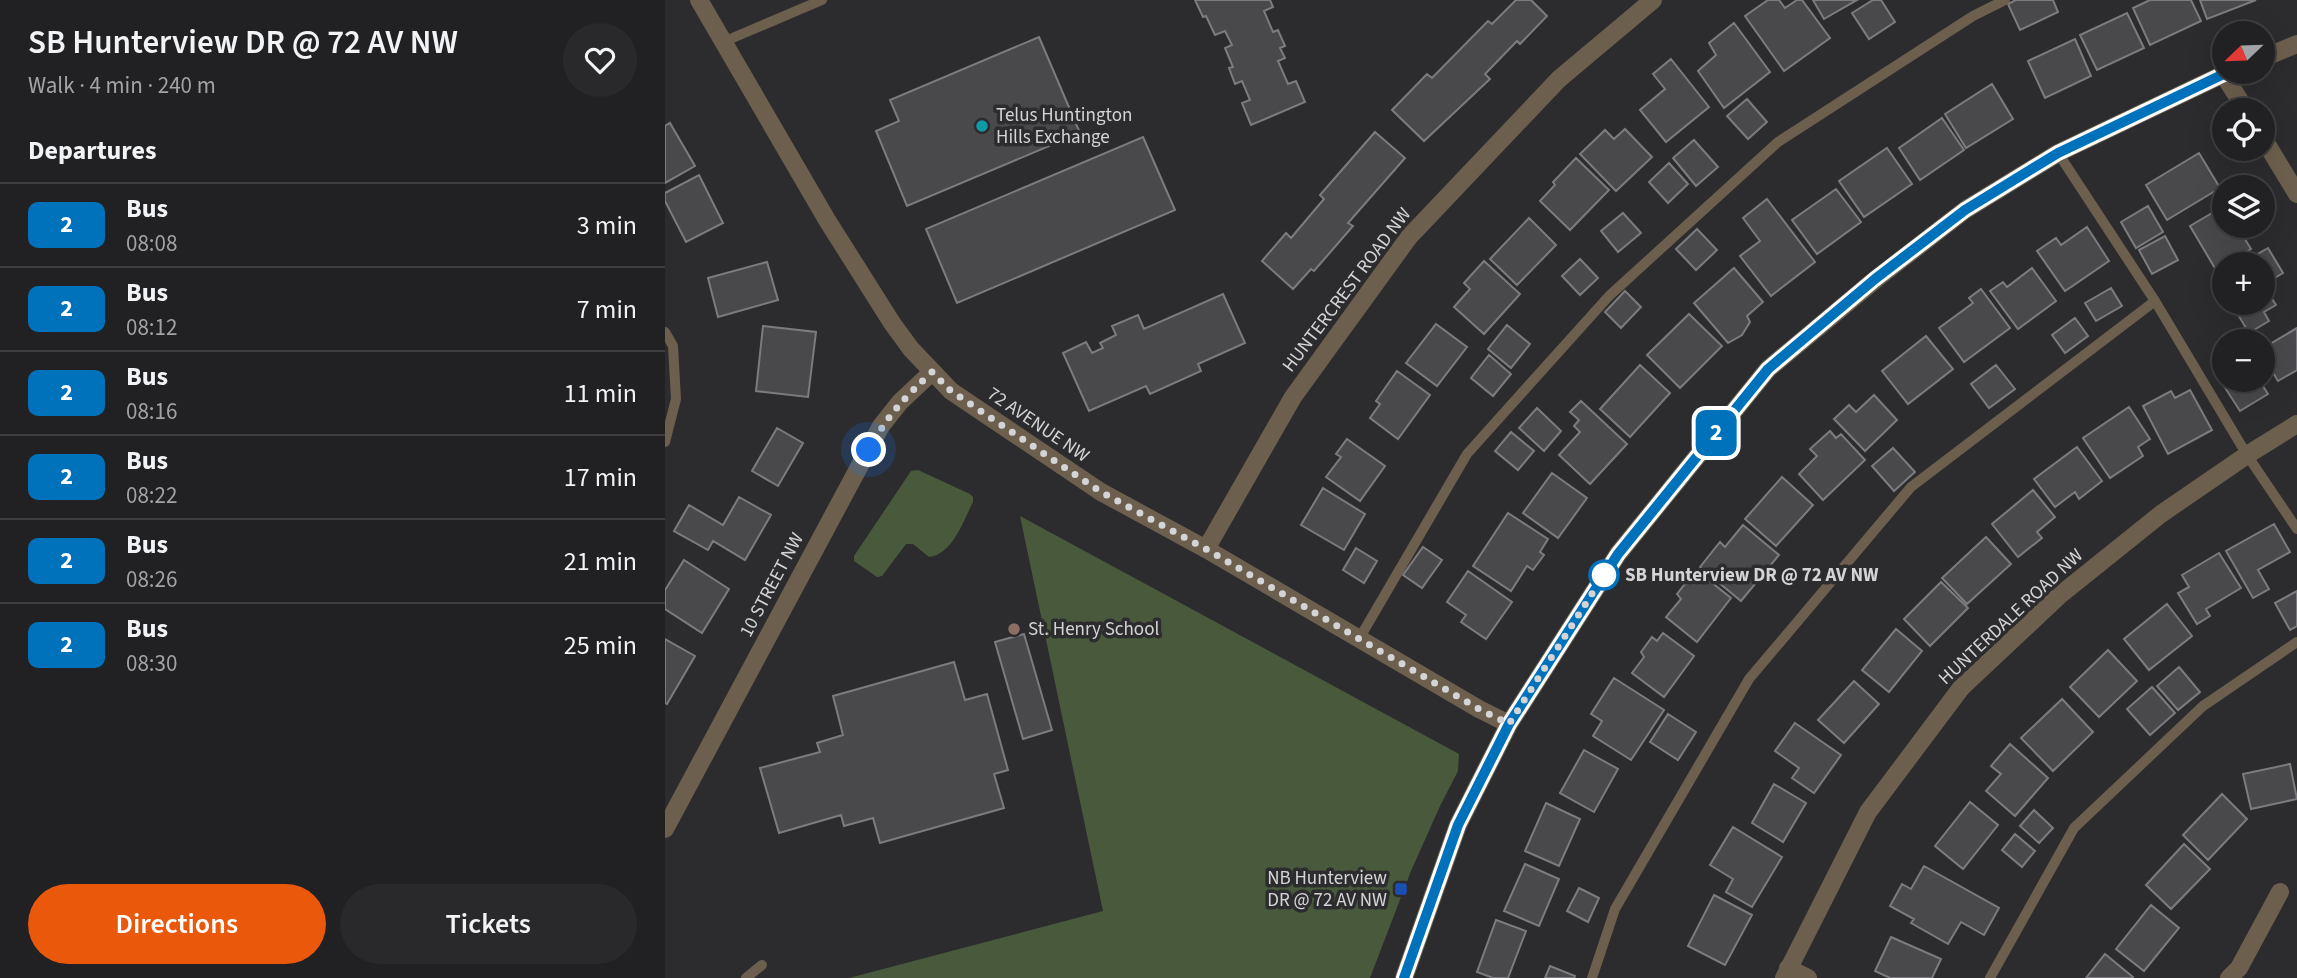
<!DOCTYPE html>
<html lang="en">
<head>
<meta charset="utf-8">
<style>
	:root { --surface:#212123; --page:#29292b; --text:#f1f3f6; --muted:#a2a3a6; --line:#3e3e41; --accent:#ea580c }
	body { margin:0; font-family:"Source Sans 3",sans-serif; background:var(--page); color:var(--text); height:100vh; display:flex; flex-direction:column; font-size:26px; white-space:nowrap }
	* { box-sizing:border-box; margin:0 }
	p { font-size:23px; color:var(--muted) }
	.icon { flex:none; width:38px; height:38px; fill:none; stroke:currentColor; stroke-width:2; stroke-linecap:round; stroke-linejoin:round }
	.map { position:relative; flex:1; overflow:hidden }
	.details { display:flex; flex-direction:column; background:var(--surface); width:665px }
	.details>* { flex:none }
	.badge { padding:0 14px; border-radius:10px; font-size:24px; line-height:46px }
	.needle { width:46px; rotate:247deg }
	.buttons { position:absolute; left:1547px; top:21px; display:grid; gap:14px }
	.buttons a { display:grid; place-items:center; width:63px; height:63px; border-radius:50%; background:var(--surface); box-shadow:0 7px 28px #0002,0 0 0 2px var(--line); font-size:35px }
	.you { position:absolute; width:35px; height:35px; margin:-18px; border:5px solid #fff; border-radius:50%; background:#1a73e8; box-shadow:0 0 0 10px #1a73e833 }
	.map>.badge { position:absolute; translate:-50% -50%; box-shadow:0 0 0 4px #fff }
	h2 { padding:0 28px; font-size:26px; line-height:63px }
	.round { display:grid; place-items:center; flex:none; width:74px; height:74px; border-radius:37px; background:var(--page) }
	.head { display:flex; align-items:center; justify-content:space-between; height:119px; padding:0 28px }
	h1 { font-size:33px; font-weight:600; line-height:52px }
	.cta { display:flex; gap:14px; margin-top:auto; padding:14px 28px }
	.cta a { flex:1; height:80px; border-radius:42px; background:var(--accent); color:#fff; font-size:28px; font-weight:600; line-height:80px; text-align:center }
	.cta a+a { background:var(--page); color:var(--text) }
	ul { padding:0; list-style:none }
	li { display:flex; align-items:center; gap:21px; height:84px; padding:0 28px; border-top:2px solid var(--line) }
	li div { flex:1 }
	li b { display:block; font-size:26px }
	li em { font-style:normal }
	li .badge { min-width:77px; font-weight:700; text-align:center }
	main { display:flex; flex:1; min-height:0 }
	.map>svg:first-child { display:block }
	.green { fill:#49593c }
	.building { fill:#49484b; stroke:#7c7b7f; stroke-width:2 }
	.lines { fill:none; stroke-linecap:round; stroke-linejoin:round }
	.service { stroke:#6c5f4d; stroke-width:10 }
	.minor { stroke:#6c5f4d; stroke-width:18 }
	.tertiary { stroke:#6c5f4d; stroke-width:18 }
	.line-casing { stroke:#fff; stroke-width:16 }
	.line { stroke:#0072bc; stroke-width:10 }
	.walk { stroke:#d4d4d6; stroke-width:7; stroke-dasharray:0 12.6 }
	.culture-dot { fill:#0f9aa8; stroke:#2c2c2f; stroke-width:2.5 }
	.stop-dot { fill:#fff; stroke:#0072bc; stroke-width:3.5 }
	.education-dot { fill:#8d6e63; stroke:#2c2c2f; stroke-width:2.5 }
	.transit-dot { fill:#1a4fb4; stroke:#2c2c2f; stroke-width:2.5 }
	.labels { text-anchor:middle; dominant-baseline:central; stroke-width:7; stroke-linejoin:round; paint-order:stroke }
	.poi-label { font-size:19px; fill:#d4d4d6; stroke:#2c2c2f; text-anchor:start }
	.street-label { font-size:19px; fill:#d4d4d6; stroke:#2c2c2f }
	.stop-label { font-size:19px; font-weight:bold; fill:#d4d4d6; stroke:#2c2c2f; text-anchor:start }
</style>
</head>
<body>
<main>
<section class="details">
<div class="head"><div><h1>SB Hunterview DR @ 72 AV NW</h1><p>Walk · 4 min · 240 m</p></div><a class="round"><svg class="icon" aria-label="heart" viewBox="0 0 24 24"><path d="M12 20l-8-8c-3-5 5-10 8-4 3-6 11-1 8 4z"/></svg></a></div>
<h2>Departures</h2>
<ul>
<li><span class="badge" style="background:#0072bc;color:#fff">2</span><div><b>Bus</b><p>08:08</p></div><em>3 min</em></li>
<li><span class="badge" style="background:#0072bc;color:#fff">2</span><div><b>Bus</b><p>08:12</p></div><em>7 min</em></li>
<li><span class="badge" style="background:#0072bc;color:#fff">2</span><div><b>Bus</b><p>08:16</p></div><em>11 min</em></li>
<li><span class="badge" style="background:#0072bc;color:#fff">2</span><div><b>Bus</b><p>08:22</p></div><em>17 min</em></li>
<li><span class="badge" style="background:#0072bc;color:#fff">2</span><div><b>Bus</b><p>08:26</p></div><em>21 min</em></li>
<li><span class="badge" style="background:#0072bc;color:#fff">2</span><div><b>Bus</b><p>08:30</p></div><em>25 min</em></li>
</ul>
<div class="cta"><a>Directions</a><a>Tickets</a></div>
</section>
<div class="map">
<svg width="1632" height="978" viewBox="0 0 1632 978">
	<rect width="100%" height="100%" fill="#2c2c2f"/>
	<!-- green -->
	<path class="green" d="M253,470L305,494L308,497V502C298,521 288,554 264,557L248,544H241L217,576L212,577L189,561V556L246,471Z
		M355,516L794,754L793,771L775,806L746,871L705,978H184L438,911Z"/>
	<!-- building -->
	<path class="building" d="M530,0H605L608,7L599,11L608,32L613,30L620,46L615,48L620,58L613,61L623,84L631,81L640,102L586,125L577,103L585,100L577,81L570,84L564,68L568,67L560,48L567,45L560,31L550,35L541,16L538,17Z
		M851,0H866L882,16L855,44L852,41L820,74L825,79L759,141L727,110L762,74L767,78L823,21L827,24Z
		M1103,0H1114L1120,8L1132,0H1137L1165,38L1119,71L1080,16Z
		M1148,0H1192L1159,19Z
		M1208,0H1216L1230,22L1204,39L1187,13Z
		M1351,0H1388L1393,12L1355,30L1343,4Z
		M1485,0H1526L1536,21L1485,45L1468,8Z
		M1535,0H1591L1542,19Z
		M1462,13L1479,48L1432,70L1415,35Z
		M1069,23L1105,72L1059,108L1033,71L1051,55L1044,43Z
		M374,37L415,133L242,206L211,131L234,121L225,100Z
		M1410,39L1426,76L1380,98L1363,61Z
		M1006,59L1044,107L1001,142L975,110L1000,89L988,74Z
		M1327,84L1348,119L1301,148L1280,114Z
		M1082,99L1102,122L1083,139L1062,116Z
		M1277,118L1299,150L1255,180L1234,148Z
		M5,123L30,166L0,183V126Z
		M960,129L987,157L951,191L915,154L940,130L949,139Z
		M710,132L740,158L683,223L688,226L649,271L646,269L628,289L597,261L621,233L626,238L659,199L655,195Z
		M478,137L510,210L292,303L261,229Z
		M1029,140L1053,167L1031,186L1008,158Z
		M1222,148L1247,184L1199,217L1174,181Z
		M1534,153L1555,188L1502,220L1481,185Z
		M911,158L944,190L905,230L875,201L890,185L888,182Z
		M1004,163L1023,184L1003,203L984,182Z
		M34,175L58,223L21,242L0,201V193Z
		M1171,189L1196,222L1152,254L1127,220Z
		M1102,199L1150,262L1106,296L1075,256L1095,241L1078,218Z
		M1483,206L1498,232L1471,248L1456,222Z
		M1559,206V226H1572L1586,249L1551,270L1525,226Z
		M958,213L976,233L953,252L936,231Z
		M864,218L891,245L852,285L825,259Z
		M1422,227L1444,261L1400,291L1372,251L1391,238L1396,245Z
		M1032,229L1052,250L1031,270L1011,249Z
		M1500,236L1513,260L1487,274L1474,250Z
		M1603,248L1618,273L1598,285L1611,305L1599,312L1604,321L1584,333L1566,303H1598V264H1575Z
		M915,259L933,278L915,295L897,276Z
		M819,261L855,294L819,334L789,307L805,289L799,283Z
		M102,262L113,300L53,317L43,278Z
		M1069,268L1098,302L1082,316L1085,322L1077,335L1063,343L1029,303Z
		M1367,268L1391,301L1353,329L1325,291L1338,282L1342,287Z
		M1446,288L1457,306L1431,321L1420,303Z
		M1316,289L1345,328L1299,362L1274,328L1308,303L1304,298Z
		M960,291L976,307L956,328L940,312Z
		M558,294L580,343L533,364L536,371L485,394L481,386L424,411L398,353L421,342L427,353L438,348L435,343L451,335L447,326L473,315L479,329Z
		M1024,314L1057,346L1015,388L982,355Z
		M1410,318L1423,336L1400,353L1387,335Z
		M771,324L802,347L772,386L741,363Z
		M842,325L865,344L846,368L823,349Z
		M98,326L151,332L143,397L91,391Z
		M1632,328V370L1613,381L1598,356V348Z
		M1261,336L1288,369L1243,404L1217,371Z
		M824,355L846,374L828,396L806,378Z
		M975,365L1005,393L965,437L935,409Z
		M1331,365L1350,389L1324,408L1306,384Z
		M732,371L765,395L733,439L705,418L715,404L711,401Z
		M1561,380H1594L1603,394L1575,411L1557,383Z
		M1525,390L1547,430L1503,454L1478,406L1506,391L1510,398Z
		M1209,395L1232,420L1200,451L1169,419L1184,405L1191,412Z
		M916,401L962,444L925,484L894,455L915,432L909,426L914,420L905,412Z
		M1464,407L1485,439L1473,447L1478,456L1445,478L1418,438Z
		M872,408L896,431L879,451L854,428Z
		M112,428L138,443L113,486L87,471Z
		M1165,431L1171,438L1176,434L1200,460L1158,500L1134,474L1152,456L1145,449Z
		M846,432L869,451L853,470L830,451Z
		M682,439L720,466L695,501L661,477L676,457L671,454Z
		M1412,447L1437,481L1414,499L1410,492L1390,507L1369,479Z
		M1228,448L1250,472L1229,491L1207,466Z
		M887,473L922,498L893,538L858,513Z
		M1117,477L1148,505L1111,546L1080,519Z
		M658,488L700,514L679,550L636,525Z
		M1368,490L1390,517L1372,532L1377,538L1353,557L1327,524Z
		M74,497L106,515L80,560L48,541L43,550L9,531L24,505L58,525Z
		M843,513L883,539L875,552L879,555L868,570L862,566L846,591L808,566Z
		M1609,524L1625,552L1593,570L1604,589L1588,598L1561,551Z
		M1078,525L1114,555L1076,601L1035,567L1055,542L1060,547Z
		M1321,537L1346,564L1302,604L1277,578Z
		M758,547L777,560L757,588L738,575Z
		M691,548L712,561L699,583L678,570Z
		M1554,553L1576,588L1541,609L1545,616L1532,624L1513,593L1524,587L1517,575Z
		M19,560L64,589L37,633L0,609V590Z
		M1031,570L1066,598L1032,642L1001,617L1016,599L1012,594Z
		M803,571L847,602L821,639L796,622L801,615L782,602Z
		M1276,582L1303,608L1265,646L1239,619Z
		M1632,591V626L1625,630L1610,603Z
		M1502,604L1527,636L1484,670L1459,639Z
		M1231,629L1257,651L1224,692L1197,670Z
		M998,633L1029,656L999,697L967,673L979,657L976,652L987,637L992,641Z
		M359,634L387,730L358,739L330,642Z
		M0,639L30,656L2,704L0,703Z
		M1443,650L1472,681L1434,717L1405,687Z
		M289,662L300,700L322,694L343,770L329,774L339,808L215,843L208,818L179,826L176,815L114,833L95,768L155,752L152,743L178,735L168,696Z
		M1514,667L1535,692L1513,710L1492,686Z
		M949,678L999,710L966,760L928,736L937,721L926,714Z
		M1189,681L1214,704L1179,743L1153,720Z
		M1487,687L1510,713L1485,735L1462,709Z
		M1397,699L1428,732L1388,771L1356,738Z
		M1003,714L1031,732L1013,760L985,742Z
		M1130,723L1176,755L1149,793L1127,778L1134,768L1110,751Z
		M1345,744L1383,778L1350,816L1321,791L1336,774L1326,766Z
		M919,750L953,769L929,812L895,793Z
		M1625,764L1632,799L1586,809L1578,774Z
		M1109,784L1141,803L1118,842L1087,823Z
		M1557,794L1582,819L1543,860L1518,835Z
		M1305,802L1333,825L1298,869L1270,846Z
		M881,803L915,819L894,866L860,851Z
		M1369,810L1388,828L1374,843L1355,826Z
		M1068,827L1117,857L1087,907L1061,892L1068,879L1045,865Z
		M1350,834L1370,851L1357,867L1337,850Z
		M1519,844L1545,869L1506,909L1481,885Z
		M860,864L894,879L874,926L839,911Z
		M1259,866L1334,908L1319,935L1296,922L1283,944L1246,923L1249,919L1225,906L1237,884L1246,889Z
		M914,888L934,898L923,922L902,911Z
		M1049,895L1087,915L1060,965L1023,946Z
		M1486,905L1514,928L1479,971L1451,949Z
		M831,920L861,931L843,978H828L812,972Z
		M1226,937L1276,959L1267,978H1225L1210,971Z
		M1440,954L1468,977L1467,978H1421Z
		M885,966L910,976L909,978H880Z"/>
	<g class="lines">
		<!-- service -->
		<path class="service" d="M58,42L157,0
			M1393,153L1490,301L1582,455L1632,529
			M0,332L8,346L11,399L0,442
			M694,639L802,454L944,296L1113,142L1308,16L1340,0
			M81,978L97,965
			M927,978L950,909L1084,679L1246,487L1490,301
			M1325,978L1409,828L1538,706L1632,642"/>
		<!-- minor -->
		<path class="minor" d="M1558,74L1581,110
			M1598,138L1632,194
			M541,549L628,397L744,237L894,79L988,0
			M0,829L216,426L235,402L267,372
			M1123,968L1143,978
			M1119,978L1203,812L1296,688L1395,595L1496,514L1582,455L1632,424
			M1564,978L1574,968L1615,892"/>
		<!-- tertiary -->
		<path class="tertiary" d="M34,0L162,220L227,323L246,349L286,391L436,492L541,549L814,709L844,724
			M1598,58L1632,44
			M739,978L793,825L844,724L953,554L1103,369L1211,279L1300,210L1393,153L1563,72"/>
	</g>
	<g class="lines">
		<defs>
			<path id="line" d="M739,978L793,825L844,724L953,554L1103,369L1210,279L1300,210L1393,153L1563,72"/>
		</defs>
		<!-- line casing -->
		<use href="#line" class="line-casing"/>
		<!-- line -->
		<use href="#line" class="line"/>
		<!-- walk -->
		<path class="walk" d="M204,450C221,417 240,397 267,372L286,391L436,492L541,549L814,709L844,724L939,575"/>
	</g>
	<!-- markers -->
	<circle class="culture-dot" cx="317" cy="126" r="7"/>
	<circle class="stop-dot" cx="939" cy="575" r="14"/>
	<circle class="education-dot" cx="349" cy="629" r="7"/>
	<rect class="transit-dot" x="729" y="882" width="14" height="14" rx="3.5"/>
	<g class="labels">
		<!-- poi labels -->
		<g class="poi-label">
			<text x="331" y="115">Telus Huntington<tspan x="331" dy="22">Hills Exchange</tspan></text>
			<text x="363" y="629">St. Henry School</text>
			<text x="722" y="878" text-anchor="end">NB Hunterview<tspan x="722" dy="22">DR @ 72 AV NW</tspan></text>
		</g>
		<!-- street labels -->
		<g class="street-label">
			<text transform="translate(682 290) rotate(-53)">HUNTERCREST ROAD NW</text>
			<text transform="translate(373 425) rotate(34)">72 AVENUE NW</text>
			<text transform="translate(107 585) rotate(-62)">10 STREET NW</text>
			<text transform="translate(1346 617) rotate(-43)">HUNTERDALE ROAD NW</text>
		</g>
		<!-- stop labels -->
		<g class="stop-label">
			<text x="960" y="575">SB Hunterview DR @ 72 AV NW</text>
		</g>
	</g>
</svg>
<div class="buttons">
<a><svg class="needle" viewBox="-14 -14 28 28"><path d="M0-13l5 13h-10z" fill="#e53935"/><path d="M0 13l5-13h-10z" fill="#a2a3a6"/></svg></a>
<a><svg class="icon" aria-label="locate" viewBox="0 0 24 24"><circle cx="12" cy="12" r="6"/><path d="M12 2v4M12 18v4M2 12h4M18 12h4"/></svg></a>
<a><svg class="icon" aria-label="layers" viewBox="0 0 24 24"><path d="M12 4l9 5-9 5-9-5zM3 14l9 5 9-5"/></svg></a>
<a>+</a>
<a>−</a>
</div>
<div class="you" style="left:204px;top:450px"></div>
<b class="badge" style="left:1051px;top:433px;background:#0072bc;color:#fff">2</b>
</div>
</main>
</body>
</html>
